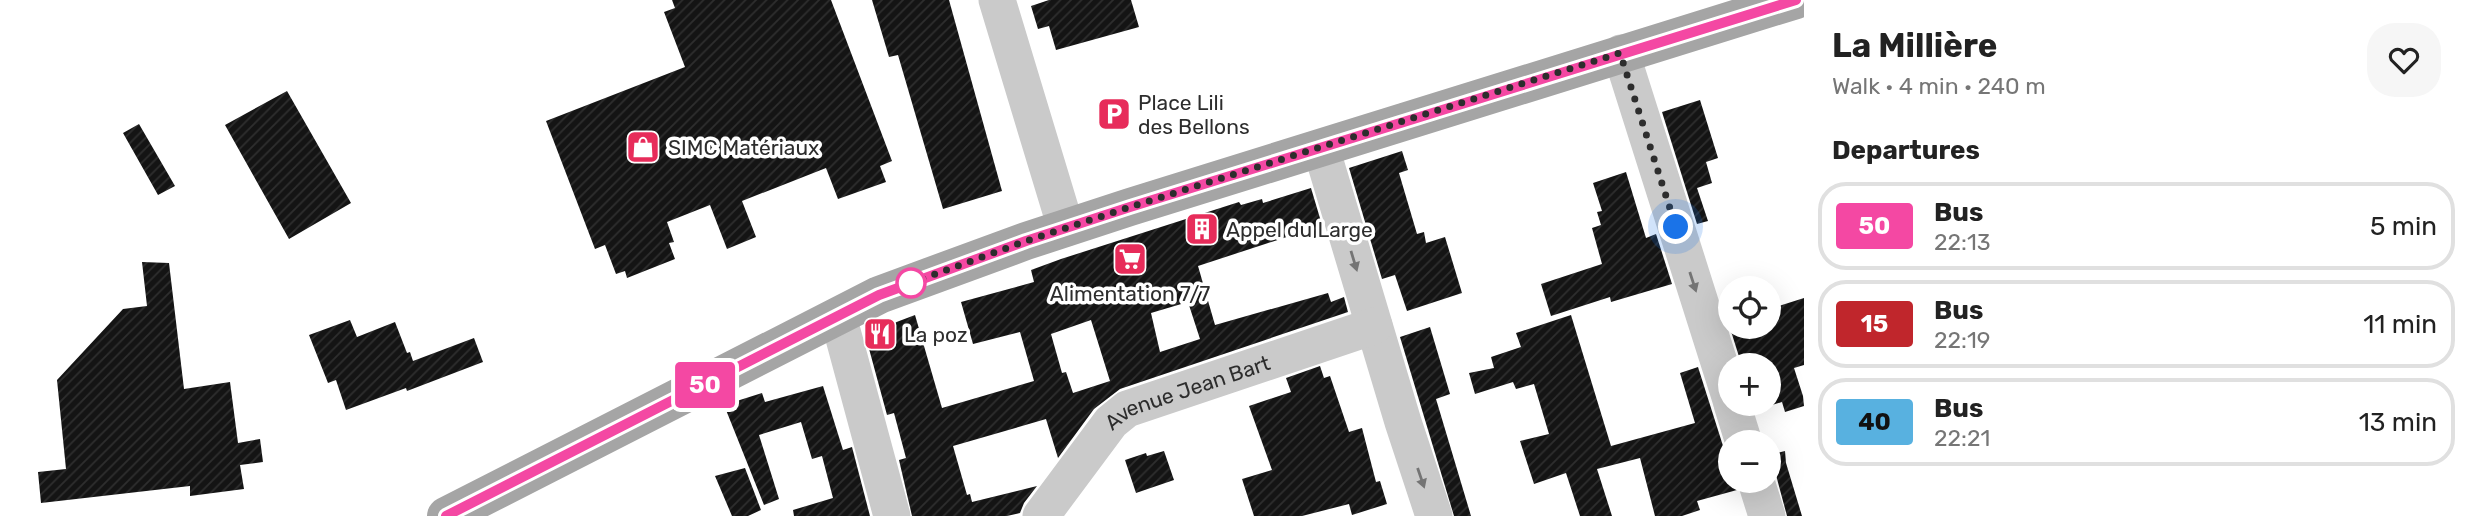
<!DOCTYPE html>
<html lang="en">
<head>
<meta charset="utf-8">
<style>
	:root { --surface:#fff; --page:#f6f6f6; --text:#222; --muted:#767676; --line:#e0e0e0 }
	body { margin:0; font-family:Rubik,sans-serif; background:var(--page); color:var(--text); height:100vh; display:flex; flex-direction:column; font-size:26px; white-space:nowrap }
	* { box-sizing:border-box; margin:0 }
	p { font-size:23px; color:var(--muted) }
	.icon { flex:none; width:38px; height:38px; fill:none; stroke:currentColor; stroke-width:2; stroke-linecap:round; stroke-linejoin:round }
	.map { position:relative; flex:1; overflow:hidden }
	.sheet { display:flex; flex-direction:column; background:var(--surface); width:665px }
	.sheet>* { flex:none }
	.badge { padding:0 14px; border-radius:5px; font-size:24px; line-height:46px }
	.controls { position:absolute; left:1718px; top:276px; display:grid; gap:14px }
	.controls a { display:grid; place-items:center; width:63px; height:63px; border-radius:50%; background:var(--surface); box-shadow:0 7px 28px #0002; font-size:35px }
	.you { position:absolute; width:35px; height:35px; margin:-18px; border:5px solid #fff; border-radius:50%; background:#1a73e8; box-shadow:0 0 0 10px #1a73e833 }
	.map>.badge { position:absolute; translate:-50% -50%; box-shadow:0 0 0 4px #fff }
	h2 { padding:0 28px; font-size:26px; line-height:63px }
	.round { display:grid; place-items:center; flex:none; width:74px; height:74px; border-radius:28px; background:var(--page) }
	.summary { display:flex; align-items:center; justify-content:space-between; height:119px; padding:0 28px }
	h1 { font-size:33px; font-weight:700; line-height:52px }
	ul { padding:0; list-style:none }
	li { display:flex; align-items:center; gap:21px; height:88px; margin:0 14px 10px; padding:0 14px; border:4px solid var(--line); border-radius:28px }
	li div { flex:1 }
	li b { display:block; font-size:26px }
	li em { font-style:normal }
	li .badge { min-width:77px; font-weight:700; text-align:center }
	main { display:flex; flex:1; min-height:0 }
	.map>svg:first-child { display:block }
	.building { fill:url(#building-hatch); fill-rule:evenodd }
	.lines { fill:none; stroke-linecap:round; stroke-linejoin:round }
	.minor { stroke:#cacaca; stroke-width:37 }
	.major { stroke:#a5a5a5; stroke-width:38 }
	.oneway { fill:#747474 }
	.line-casing { stroke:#fff; stroke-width:16 }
	.line { stroke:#f448a3; stroke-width:10 }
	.walk { stroke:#2d2d2d; stroke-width:7; stroke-dasharray:0 12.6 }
	.stop-dot { fill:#fff; stroke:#f448a3; stroke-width:3.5 }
	.labels { text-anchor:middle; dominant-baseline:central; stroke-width:7; stroke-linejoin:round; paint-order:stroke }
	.poi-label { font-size:21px; fill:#2d2d2d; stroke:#fff; text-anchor:start }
	.street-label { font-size:21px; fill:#2d2d2d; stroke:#fff }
</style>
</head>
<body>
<main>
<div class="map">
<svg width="1804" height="516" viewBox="0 0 1804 516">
	<defs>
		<pattern id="building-hatch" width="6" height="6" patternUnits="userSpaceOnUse" patternTransform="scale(1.75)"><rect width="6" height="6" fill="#141414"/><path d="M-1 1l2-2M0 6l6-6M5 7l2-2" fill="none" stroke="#2e2e2e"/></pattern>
	</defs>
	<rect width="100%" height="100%" fill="#fff"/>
	<!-- building -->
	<path class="building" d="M672,0H831L892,161L880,166L886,182L838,199L826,168L742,201L756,237L727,249L710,205L667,222L674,242L669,243L675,259L627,278L625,271L616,274L605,245L595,249L546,121L685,67L664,12L675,8Z
		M872,0H949L1002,191L943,209L898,55L889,57Z
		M1049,0H1131L1139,27L1056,50L1049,26L1038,29L1031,6Z
		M287,91L351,203L289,239L225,125Z
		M1700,100L1718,158L1706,162L1712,183L1697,188L1708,221L1697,224L1662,112Z
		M139,124L175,186L158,195L123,133Z
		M1402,151L1408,170L1399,173L1417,234L1424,232L1426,243L1445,237L1462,293L1407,311L1395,275L1382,279L1349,168Z
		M1626,172L1646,238L1656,234L1672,284L1611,302L1610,297L1551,316L1541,284L1602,264L1592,228L1601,225L1597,212L1602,211L1593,183Z
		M1311,188L1325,235L1314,238L1311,229L1198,266L1215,325L1328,293L1331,302L1344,297L1348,312L1120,389L1094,409L1058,458L1046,419L953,446L967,495L970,494L972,502L1037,486L1024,503L1020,513L1007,516H912L899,460L906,458L894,413L887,415L865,334L915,315L942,408L1034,381L1020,332L973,344L961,302L1034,282L1031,270L1061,259L1239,202L1241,205L1262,199L1263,203ZM1188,302L1200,339L1160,352L1151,313ZM1091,320L1110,381L1073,393L1066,372L1062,373L1051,334Z
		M142,262L169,263L184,389L230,382L238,443L260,439L263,462L240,465L244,489L190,496V486L41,503L38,472L66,469L57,380L123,309L147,306Z
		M1804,298V365L1794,368L1803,396L1804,406L1785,412L1782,402L1756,410L1754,404H1769V366H1742L1730,328L1769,327V309Z
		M1571,315L1611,446L1695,423L1680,373L1698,367L1724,449L1731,459V481H1736L1737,490L1697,501L1700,510L1682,516H1655L1640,458L1597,469L1612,516H1580L1566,473L1534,484L1520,441L1549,434L1534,384L1516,389L1513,382L1475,394L1469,373L1494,368L1491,357L1521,347L1516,333Z
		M350,320L357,337L395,322L407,353L410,352L413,361L474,338L483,362L407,391L406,388L346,410L336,380L328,383L309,335Z
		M1430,327L1450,394L1436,399L1471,516H1454L1400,337Z
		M1320,366L1324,378L1330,376L1349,432L1362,428L1376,482L1380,481L1387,504L1352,515L1349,504L1302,516H1254L1242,479L1272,470L1249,406L1291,392L1286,378Z
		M823,386L843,450L852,447L870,516H794L793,510L833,498L822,456L812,459L801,422L759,435L779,499L764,505L724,405L762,393L765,402Z
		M1164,451L1174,480L1136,493L1125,460L1146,453L1147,456Z
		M1785,451L1786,463L1802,516H1787L1776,475L1769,465V455Z
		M745,468L761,510L748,516H732L715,476Z"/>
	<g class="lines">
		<!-- minor -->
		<g class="minor">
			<path d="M997,0L1066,228"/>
			<path d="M1621,53L1731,400"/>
			<path d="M1321,148L1403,422L1434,516"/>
			<path d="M838,316L892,516"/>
			<path d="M1732,404L1744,443"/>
			<path d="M1756,481L1767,516"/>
			<path id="s1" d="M1041,516L1111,422L1127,409L1374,326"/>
		</g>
		<!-- major -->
		<path class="major" d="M446,516L879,295L1026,241L1130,207L1796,0"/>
	</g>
	<!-- one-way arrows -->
	<defs><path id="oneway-solid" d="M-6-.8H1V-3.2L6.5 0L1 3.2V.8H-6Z" transform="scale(1.75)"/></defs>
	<g class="oneway">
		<use href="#oneway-solid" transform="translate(1354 261) rotate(73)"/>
		<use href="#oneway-solid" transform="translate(1693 282) rotate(72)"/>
		<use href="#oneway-solid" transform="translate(1421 478) rotate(71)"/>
	</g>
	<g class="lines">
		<defs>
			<path id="line" d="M446,516L879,295L1026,241L1130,207L1796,0"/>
		</defs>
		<!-- line casing -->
		<use href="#line" class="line-casing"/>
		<!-- line -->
		<use href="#line" class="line"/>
		<!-- walk -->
		<path class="walk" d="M911,283L1026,241L1130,207L1620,53L1676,227"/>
	</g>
	<!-- icons -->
	<defs>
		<symbol id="parking-square" viewBox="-11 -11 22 22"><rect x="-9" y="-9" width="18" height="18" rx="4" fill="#e72c5a" stroke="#fff"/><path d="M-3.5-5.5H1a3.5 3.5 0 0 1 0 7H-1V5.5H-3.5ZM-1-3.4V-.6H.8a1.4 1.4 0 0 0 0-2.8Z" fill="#fff"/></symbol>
		<symbol id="shop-square" viewBox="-11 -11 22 22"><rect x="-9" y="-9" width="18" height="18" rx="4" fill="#e72c5a" stroke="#fff"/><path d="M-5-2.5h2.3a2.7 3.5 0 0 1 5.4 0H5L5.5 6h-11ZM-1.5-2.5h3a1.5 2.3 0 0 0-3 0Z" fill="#fff"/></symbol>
		<symbol id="building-square" viewBox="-11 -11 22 22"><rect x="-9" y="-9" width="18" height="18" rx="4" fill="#e72c5a" stroke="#fff"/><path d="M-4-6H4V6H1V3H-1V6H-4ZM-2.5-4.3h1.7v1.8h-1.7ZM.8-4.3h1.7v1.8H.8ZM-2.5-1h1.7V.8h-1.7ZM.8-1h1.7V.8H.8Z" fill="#fff"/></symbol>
		<symbol id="supermarket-square" viewBox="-11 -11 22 22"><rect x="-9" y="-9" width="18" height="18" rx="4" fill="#e72c5a" stroke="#fff"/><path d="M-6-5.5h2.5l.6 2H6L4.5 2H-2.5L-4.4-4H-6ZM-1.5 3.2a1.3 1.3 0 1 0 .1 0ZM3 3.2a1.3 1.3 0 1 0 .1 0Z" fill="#fff"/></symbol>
		<symbol id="restaurant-square" viewBox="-11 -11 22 22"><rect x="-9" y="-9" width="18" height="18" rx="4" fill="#e72c5a" stroke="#fff"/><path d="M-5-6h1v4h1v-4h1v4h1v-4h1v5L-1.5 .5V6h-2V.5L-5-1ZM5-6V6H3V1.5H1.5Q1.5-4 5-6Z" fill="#fff"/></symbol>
	</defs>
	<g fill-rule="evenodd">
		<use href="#parking-square" x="1095" y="95" width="38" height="38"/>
		<use href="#shop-square" x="624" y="128" width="38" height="38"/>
		<use href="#building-square" x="1183" y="210" width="38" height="38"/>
		<use href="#supermarket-square" x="1111" y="240" width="38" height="38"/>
		<use href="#restaurant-square" x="861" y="315" width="38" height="38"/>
	</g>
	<!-- markers -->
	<circle class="stop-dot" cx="911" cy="283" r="14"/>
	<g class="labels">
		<!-- poi labels -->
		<g class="poi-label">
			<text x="1138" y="102">Place Lili<tspan x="1138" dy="24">des Bellons</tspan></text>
			<text x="668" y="147">SIMC Matériaux</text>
			<text x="1226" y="229">Appel du Large</text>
			<text x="1130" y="293" text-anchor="middle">Alimentation 7/7</text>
			<text x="904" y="334">La poz</text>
		</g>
		<!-- street labels -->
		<g class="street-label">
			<text stroke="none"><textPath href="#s1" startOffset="200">Avenue Jean Bart</textPath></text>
		</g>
	</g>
</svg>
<div class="controls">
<a><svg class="icon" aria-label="locate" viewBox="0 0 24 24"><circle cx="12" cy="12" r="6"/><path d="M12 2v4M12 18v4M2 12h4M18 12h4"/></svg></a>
<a>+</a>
<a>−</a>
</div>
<div class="you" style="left:1676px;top:227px"></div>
<b class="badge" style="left:705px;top:385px;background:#f448a3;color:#fff">50</b>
</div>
<section class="sheet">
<div class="summary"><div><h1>La Millière</h1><p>Walk · 4 min · 240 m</p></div><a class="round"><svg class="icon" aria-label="heart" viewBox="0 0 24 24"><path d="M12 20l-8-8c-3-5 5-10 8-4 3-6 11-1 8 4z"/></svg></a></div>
<h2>Departures</h2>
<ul>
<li><span class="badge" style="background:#f448a3;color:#fff">50</span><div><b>Bus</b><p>22:13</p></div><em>5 min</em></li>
<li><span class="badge" style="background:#c0262c;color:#fff">15</span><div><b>Bus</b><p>22:19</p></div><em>11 min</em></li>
<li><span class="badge" style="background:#58b1e0;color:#111">40</span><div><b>Bus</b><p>22:21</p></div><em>13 min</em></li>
</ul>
</section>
</main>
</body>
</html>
